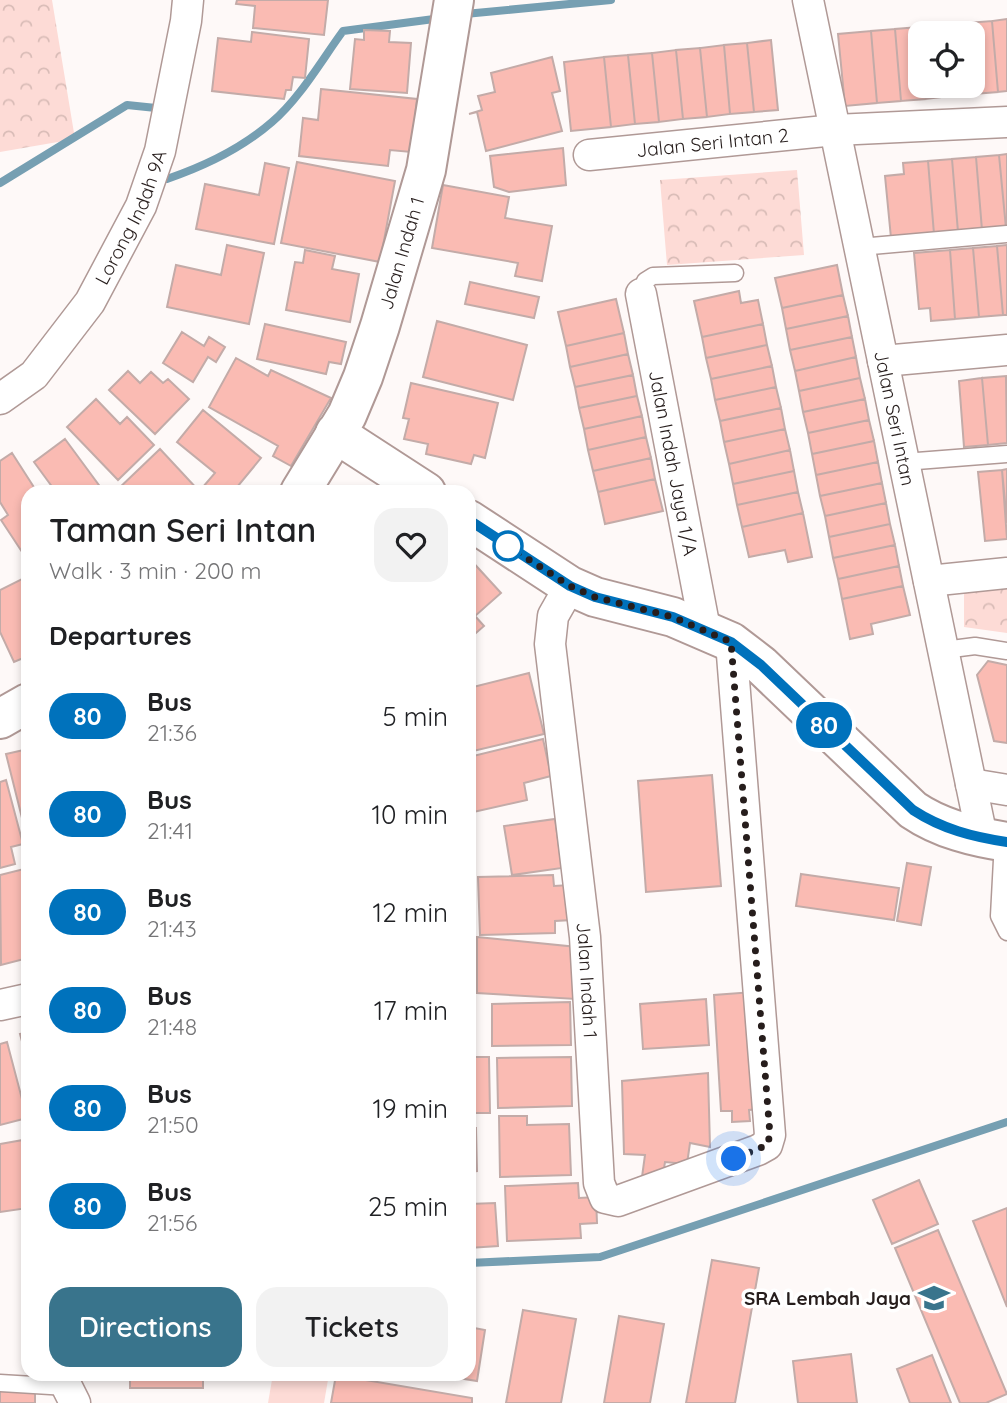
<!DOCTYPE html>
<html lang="en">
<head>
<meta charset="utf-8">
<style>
	:root { --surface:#fff; --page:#f2f2f2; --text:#202124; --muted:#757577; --accent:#39748c }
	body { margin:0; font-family:Quicksand,sans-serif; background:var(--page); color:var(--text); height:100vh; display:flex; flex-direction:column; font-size:26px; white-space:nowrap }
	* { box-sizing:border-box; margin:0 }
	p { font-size:23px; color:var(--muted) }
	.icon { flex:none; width:38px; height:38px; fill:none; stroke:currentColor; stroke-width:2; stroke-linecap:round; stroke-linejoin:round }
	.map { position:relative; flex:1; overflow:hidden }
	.side { position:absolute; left:21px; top:485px; width:455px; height:896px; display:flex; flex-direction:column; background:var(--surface); border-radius:21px; box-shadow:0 4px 10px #0003 }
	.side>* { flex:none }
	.badge { padding:0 14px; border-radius:23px; font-size:24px; line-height:46px }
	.controls { position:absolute; left:908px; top:21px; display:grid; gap:14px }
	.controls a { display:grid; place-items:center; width:77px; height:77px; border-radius:14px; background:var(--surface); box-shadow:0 4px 10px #0003; font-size:35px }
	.you { position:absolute; width:35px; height:35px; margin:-18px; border:5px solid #fff; border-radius:50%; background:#1a73e8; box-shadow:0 0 0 10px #1a73e833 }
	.map>.badge { position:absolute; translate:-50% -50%; box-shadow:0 0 0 4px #fff }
	h2 { padding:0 28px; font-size:26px; line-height:63px }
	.round { display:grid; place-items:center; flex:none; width:74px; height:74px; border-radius:21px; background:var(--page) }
	.head { display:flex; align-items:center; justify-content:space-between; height:119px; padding:0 28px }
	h1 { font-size:33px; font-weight:600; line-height:52px }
	.cta { display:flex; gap:14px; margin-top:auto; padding:14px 28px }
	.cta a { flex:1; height:80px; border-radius:21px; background:var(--accent); color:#fff; font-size:28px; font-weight:600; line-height:80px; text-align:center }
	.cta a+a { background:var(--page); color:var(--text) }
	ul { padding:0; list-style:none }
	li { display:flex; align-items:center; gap:21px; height:98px; padding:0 28px }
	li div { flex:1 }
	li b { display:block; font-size:26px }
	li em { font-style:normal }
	li .badge { min-width:77px; font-weight:700; text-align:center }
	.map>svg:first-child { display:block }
	.forest { fill:url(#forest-crowns) }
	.pitch { fill:#fddbd6 }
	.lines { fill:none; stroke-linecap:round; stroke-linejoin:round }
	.stream { stroke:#769fb2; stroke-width:8 }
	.building { fill:#fabbb3; stroke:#c3aba8; stroke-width:2 }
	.service-casing { stroke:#b09996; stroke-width:19 }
	.minor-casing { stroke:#b09996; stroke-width:33 }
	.tertiary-casing { stroke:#b09996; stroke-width:42 }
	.service { stroke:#fff; stroke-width:16 }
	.minor { stroke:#fff; stroke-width:30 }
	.tertiary { stroke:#fff; stroke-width:38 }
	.line-casing { stroke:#fff; stroke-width:16 }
	.line { stroke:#0072bc; stroke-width:10 }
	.walk { stroke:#261d1c; stroke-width:7; stroke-dasharray:0 12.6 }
	.stop-dot { fill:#fff; stroke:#0072bc; stroke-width:3.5 }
	.labels { text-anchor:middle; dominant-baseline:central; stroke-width:7; stroke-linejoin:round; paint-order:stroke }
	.street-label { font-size:19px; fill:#261d1c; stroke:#fff }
	.poi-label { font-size:19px; font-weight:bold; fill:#261d1c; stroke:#fff; text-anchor:end }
</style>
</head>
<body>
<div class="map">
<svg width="1007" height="1403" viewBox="0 0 1007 1403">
	<defs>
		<pattern id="forest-crowns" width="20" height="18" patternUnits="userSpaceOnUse" patternTransform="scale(1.75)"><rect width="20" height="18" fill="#fddbd6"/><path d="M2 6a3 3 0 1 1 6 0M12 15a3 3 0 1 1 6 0" fill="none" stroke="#d9bcb7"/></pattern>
	</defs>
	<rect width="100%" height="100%" fill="#fef9f8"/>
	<!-- forest -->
	<path class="forest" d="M0,0H52L75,139L0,152Z
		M797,170L804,255L667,265L660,180Z
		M1007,580V633L964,627V583Z"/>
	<!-- pitch -->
	<path class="pitch" d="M273,1374H329L324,1403H268Z"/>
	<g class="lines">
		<!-- stream -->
		<path class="stream" d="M465,14L611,0
			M160,173L167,179C205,166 241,149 272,122C300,98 321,61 343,31L434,19
			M0,183L127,105L156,108L160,115
			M469,1263L600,1257L1007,1122"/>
	</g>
	<!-- building -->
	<path class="building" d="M237,0H328L324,35L253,28L255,6L236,4Z
		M1007,19V91L998,92L992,21Z
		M992,21L998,92L974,94L973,33H968L967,23Z
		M967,23L968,33H944L943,25Z
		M943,25L944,33H920V44L919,27Z
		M919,27L920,86H924L926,99L901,101L895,29Z
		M895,29L901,101L877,103L871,31Z
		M364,30L390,31L389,42L411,43L407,93L350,89L355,39L364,40Z
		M871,31L877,103L845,106L838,34Z
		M252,32L309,39L305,78L293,77L291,90H286L284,99L212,91L218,38L251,42Z
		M771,40L778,110L754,112L747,43Z
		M747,43L754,112L730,114L724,45Z
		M724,45L730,114L707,117L700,48Z
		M700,48L707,117L683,119L676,50Z
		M676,50L683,119L659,122L652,53Z
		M652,53L659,122L635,124L628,55Z
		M628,55L635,124L611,127L604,57Z
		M552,57L560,91L552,93L562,131L486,151L477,112L469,114L482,110L478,96L495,92L491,73Z
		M604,57L611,127L571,131L564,62Z
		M924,86H949V96L926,99Z
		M949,86H973L974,94L949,96Z
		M321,89L417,99L411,152L390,150L388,166L299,156L303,118L318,120Z
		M563,148L566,185L509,192L494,187L490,156Z
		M1007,154V228H1006L999,155Z
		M999,155L1006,228L982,230L976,157Z
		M976,157L982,230L958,232L952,159Z
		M952,159L958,232L934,234L928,161Z
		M928,161L934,234L891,238L885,176L904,174L903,163Z
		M297,162L395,181L380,262L281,243Z
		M265,163L289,168L274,244L196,229L205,184L259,195Z
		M443,185L509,197L505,218L552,226L542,281L515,276L518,263L432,248Z
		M227,245L264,253L249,324L167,307L176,265L221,275Z
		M1007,245V315H1003L997,246Z
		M997,246L1003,315L979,317L973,248Z
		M973,248L979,317L955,319L950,250Z
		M305,250L335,256L332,269L359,274L350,322L286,310L295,262L303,263Z
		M950,250L955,319L931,321L930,308L919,309L914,253Z
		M837,265L843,295L782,308L775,278Z
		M470,282L539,297L534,318L465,304Z
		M739,291L741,303L758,300L763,324L702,337L694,301Z
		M843,295L848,316L786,329L782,308Z
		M616,299L624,333L566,346L558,312Z
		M848,316L852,337L790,350L786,329Z
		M437,321L527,345L513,400L423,377Z
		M265,324L346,342L341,364L329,362L326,374L257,359Z
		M763,324L767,345L706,358L702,337Z
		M182,332L204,346L209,337L225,347L216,362L208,357L193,382L163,363Z
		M624,333L628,354L570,367L566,346Z
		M852,337L856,357L795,371L790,350Z
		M767,345L772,366L711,379L706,358Z
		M628,354L633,375L575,387L570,367Z
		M856,357L860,378L799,391L795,371Z
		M236,358L268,376L271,370L331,398L291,466L273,456L278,446L209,407Z
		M772,366L776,387L715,400L711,379Z
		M128,371L140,383L151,372L163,383L168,379L189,399L155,434L109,390Z
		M633,375L637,396L579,408L575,387Z
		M1006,376L1007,443L988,445L982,378Z
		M860,378L865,399L803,412L799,391Z
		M982,378L988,445L964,447L959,381Z
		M411,383L498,403L485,458L474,455L471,464L426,454L428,444L404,439L409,419L403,418Z
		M776,387L781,408L720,421L715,400Z
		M637,396L642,416L584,429L579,408Z
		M96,399L120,424L127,417L154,445L118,480L67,427Z
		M865,399L869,420L808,433L803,412Z
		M781,408L785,429L724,442L720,421Z
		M203,410L261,458L233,492H209L203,487L215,473L177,442Z
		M642,416L646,437L588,450L584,429Z
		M869,420L874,441L812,454L808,433Z
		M785,429L790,450L729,464L724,442Z
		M646,437L651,458L593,471L588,450Z
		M65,439L104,492H56L34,462Z
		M874,441L878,462L816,475L812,454Z
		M160,449L200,492H115Z
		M790,450L794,471L733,484L729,464Z
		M12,453L37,492H28V561L1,520L8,515L0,502V461Z
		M651,458L655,479L598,492L593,471Z
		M878,462L882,483L820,496L816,475Z
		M1007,469V523L1002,470Z
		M1002,470L1007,539L985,541L978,472Z
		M794,471L798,492L737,505L733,484Z
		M655,479L663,511L605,524L598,492Z
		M882,483L886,503L825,516L820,496Z
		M798,492L803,513L742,527L737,505Z
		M886,503L890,524L829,537L825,516Z
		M803,513L812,557L788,562L785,550L749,557L742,527Z
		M890,524L895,545L833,558L829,537Z
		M895,545L899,566L838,579L833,558Z
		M469,558L501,593L475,616L484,626L469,639Z
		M899,566L903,586L842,599L838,579Z
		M28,576V656L14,662L0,632V590Z
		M903,586L910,615L871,624L873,634L850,639L842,599Z
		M988,661L1007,665V743L994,741L977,675Z
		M529,673L544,734L469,752V688Z
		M543,739L551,776L524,783L527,800L469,813V757Z
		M28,749V842L6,754Z
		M712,775L721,886L646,892L638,781Z
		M6,780L23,844L11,847L15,864L0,868V782Z
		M555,819L562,868L512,875L504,826Z
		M907,863L931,867L921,925L897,921Z
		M28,868V958L1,965L0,875Z
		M801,874L899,888L894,920L796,906Z
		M553,875L554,886L570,885L572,920L555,921V933L480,935L478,877Z
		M477,937L577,947L576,999L477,993Z
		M474,939L475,994H469V940Z
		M753,992L760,1109L749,1110L750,1121L732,1122V1111H721L714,995Z
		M706,999L709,1045L643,1049L640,1004Z
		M570,1002L571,1045L492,1046V1004Z
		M28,1032V1064L20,1034Z
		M7,1042L27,1118L0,1125V1044Z
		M469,1057H489L490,1113H469Z
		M571,1057L572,1106L498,1108L497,1058Z
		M708,1073L710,1147L690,1143L687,1164L665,1162L662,1181L642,1177L645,1155L624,1154L622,1081Z
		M499,1116H527V1125L569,1124L571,1175L500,1177Z
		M469,1128H476L477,1171L469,1172Z
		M23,1140L28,1171V1208L0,1212V1144Z
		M919,1180L938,1224L892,1244L873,1200Z
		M578,1183L579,1198L596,1197L597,1223L580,1224L581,1238L507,1241L505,1186Z
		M469,1200V1204L495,1203L498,1246L469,1248Z
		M1007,1208V1307L973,1221Z
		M938,1230L1007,1394L986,1403H960L895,1248Z
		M712,1260L759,1268L735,1403H686Z
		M523,1310L576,1319L561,1403H506Z
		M619,1316L664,1324L650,1403H604Z
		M469,1327L485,1330L477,1381L434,1374H469Z
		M851,1354L857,1403H798L793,1361Z
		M932,1355L951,1403H910L897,1369Z
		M130,1374H203V1388H130Z
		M336,1375L472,1398V1403H331Z
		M0,1391H35V1403H0Z"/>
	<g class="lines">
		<defs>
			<path id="service" d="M860,247L1007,234
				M641,294L645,281L653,276L735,273
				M904,462L1007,454
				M944,650L975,646L1007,651
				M1003,841L999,916L1007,932
				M0,1383L67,1387"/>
			<g id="minor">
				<path id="s1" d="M808,0L982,837"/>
				<path id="s2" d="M589,155L835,130L1007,122"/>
				<path id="s3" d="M641,294L705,629"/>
				<path d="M883,361L1007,350"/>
				<path id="s4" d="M0,399L34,375L90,302L141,206L160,151L186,21L188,0"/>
				<path d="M929,581L1007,573"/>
				<path id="s5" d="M570,586L553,616L550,644L585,937L599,1183L605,1198L618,1201L758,1150L767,1145L770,1135L731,642"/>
				<path d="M971,784L1007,790"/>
				<path d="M0,1005L28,999"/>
				<path d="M67,1387L75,1403"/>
			</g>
			<g id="tertiary">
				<path d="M335,433L426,492"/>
				<path id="s6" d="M300,492L347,415L363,377L380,326L426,170L454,0"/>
				<path d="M469,520L570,586L595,597L673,617L731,642L761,665L913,810C941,829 974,837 1007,842"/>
				<path d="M0,719L28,703"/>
			</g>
		</defs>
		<!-- service casing -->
		<use href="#service" class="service-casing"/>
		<!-- minor casing -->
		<use href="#minor" class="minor-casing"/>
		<!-- tertiary casing -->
		<use href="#tertiary" class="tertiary-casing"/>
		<!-- service -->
		<use href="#service" class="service"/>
		<!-- minor -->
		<use href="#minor" class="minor"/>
		<!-- tertiary -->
		<use href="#tertiary" class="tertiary"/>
	</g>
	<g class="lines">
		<defs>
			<path id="line" d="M469,520L570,586L595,597L673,617L731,642L761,665L913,810C942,829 973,837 1007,842"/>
		</defs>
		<!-- line casing -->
		<use href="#line" class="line-casing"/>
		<!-- line -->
		<use href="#line" class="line"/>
		<!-- walk -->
		<path class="walk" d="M508,546L570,586L595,597L673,617L731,642L770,1135L767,1145L734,1159"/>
	</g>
	<!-- icons -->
	<defs>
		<symbol id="school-bare" viewBox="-9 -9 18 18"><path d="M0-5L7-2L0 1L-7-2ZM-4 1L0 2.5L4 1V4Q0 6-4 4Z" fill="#39748c" stroke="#fff" stroke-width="2.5" paint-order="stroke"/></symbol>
	</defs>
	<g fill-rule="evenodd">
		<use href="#school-bare" x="912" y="1276" width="44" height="44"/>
	</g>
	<!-- markers -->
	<circle class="stop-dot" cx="508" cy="546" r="14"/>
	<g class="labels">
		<!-- street labels -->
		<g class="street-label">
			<text stroke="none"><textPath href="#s2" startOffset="124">Jalan Seri Intan 2</textPath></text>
			<text stroke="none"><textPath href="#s4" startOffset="228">Lorong Indah 9A</textPath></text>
			<text stroke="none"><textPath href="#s6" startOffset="261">Jalan Indah 1</textPath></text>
			<text stroke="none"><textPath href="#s1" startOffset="427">Jalan Seri Intan</textPath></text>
			<text stroke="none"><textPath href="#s3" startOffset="172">Jalan Indah Jaya 1/A</textPath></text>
			<text stroke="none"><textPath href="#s5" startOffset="401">Jalan Indah 1</textPath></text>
		</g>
		<!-- poi labels -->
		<g class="poi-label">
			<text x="911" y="1298">SRA Lembah Jaya</text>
		</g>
	</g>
</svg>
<div class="controls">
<a><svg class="icon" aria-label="locate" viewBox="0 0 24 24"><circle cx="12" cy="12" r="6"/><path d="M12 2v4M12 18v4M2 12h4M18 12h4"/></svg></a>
</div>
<div class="you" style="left:734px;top:1159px"></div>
<b class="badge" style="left:824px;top:725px;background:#0072bc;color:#fff">80</b>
<section class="side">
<div class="head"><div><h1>Taman Seri Intan</h1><p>Walk · 3 min · 200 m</p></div><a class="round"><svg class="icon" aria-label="heart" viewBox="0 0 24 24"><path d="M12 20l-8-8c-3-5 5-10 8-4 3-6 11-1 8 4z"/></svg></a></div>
<h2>Departures</h2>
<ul>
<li><span class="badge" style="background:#0072bc;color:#fff">80</span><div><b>Bus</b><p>21:36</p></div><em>5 min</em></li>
<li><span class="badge" style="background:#0072bc;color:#fff">80</span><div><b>Bus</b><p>21:41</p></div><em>10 min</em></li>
<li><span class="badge" style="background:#0072bc;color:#fff">80</span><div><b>Bus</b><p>21:43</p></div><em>12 min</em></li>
<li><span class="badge" style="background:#0072bc;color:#fff">80</span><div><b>Bus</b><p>21:48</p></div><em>17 min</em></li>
<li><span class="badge" style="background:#0072bc;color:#fff">80</span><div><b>Bus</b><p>21:50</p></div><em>19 min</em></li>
<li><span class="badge" style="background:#0072bc;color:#fff">80</span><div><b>Bus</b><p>21:56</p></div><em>25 min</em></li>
</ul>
<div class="cta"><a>Directions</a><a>Tickets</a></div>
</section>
</div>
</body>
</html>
